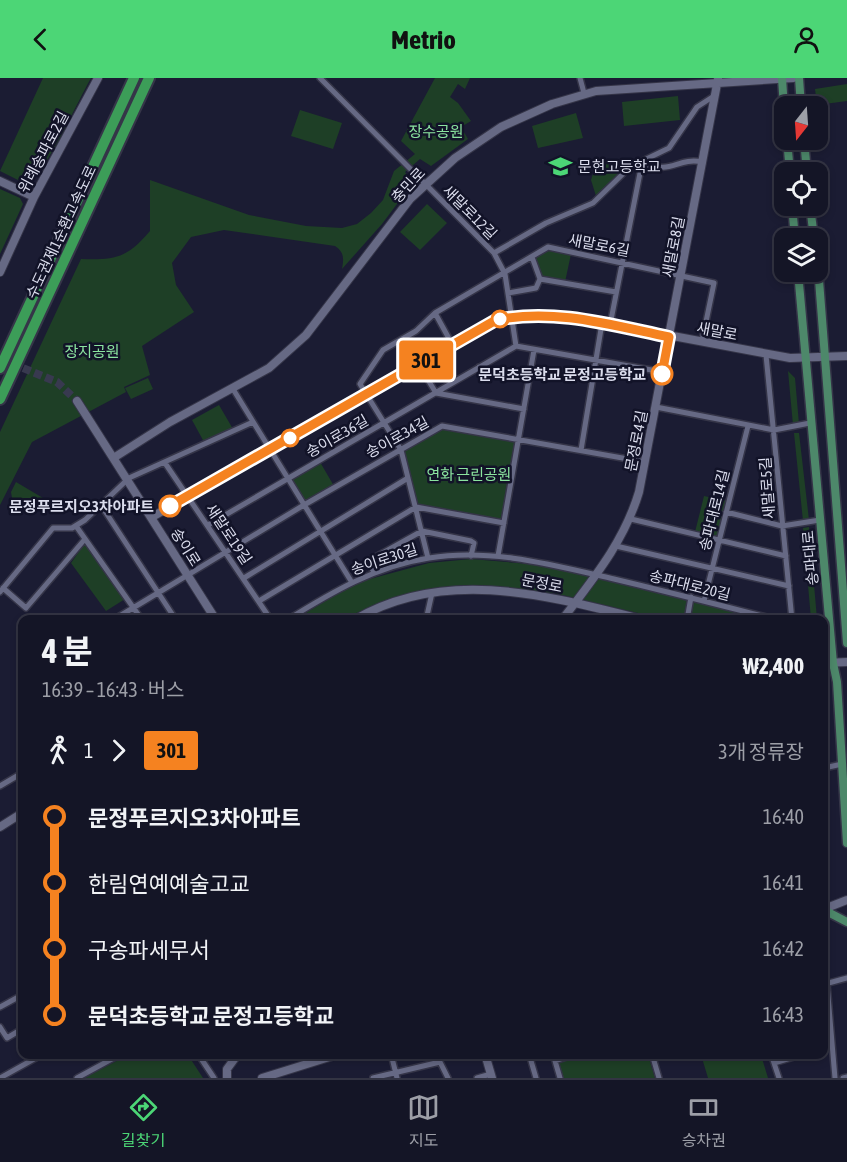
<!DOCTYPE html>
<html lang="ko">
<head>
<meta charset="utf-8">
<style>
	:root { --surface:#141526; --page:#1d1e2e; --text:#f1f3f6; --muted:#9d9fa7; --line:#333443; --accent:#4cd676 }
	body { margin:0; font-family:"Asap Condensed","Noto Sans KR",sans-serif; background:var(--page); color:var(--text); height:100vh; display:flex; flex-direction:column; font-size:22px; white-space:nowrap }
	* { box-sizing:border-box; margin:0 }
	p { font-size:20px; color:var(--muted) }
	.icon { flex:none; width:33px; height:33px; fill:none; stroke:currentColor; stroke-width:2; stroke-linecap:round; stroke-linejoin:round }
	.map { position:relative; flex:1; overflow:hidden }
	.drawer { position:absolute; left:18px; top:537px; width:810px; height:444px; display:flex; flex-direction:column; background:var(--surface); border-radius:12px; box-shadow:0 3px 9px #0003,0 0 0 2px var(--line) }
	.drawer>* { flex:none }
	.badge { padding:0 12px; border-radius:4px; font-size:21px; line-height:39px }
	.needle { width:39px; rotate:197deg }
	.fabs { position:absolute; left:774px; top:18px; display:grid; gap:12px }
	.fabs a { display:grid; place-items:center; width:54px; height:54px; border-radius:12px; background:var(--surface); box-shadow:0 3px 9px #0003,0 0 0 2px var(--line); font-size:30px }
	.map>.badge { position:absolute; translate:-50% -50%; box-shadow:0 0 0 3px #fff }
	.legs { display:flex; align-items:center; gap:9px; height:66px; padding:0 24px; font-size:20px }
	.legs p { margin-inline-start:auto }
	.headline { display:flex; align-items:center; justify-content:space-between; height:102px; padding:0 24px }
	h1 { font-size:33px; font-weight:700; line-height:45px }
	ul { padding:0 24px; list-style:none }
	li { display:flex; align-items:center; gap:21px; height:66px; font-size:22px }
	li i { display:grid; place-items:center; width:9px; height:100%; margin:0 8px; background:currentColor }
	li i::after { content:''; width:15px; height:15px; margin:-8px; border:4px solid; border-radius:50%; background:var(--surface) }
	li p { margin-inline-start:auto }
	li:first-child i { background:linear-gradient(#0000 50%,currentColor 0) }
	li:last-child i { background:linear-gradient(currentColor 50%,#0000 0) }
	header { display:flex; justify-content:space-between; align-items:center; height:78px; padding:0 24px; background:var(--accent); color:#111; font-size:27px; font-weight:700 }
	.dock { display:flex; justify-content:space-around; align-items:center; height:84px; border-top:2px solid var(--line); background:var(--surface); font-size:16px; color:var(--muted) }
	.dock a { display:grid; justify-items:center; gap:3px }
	.dock .current { color:var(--accent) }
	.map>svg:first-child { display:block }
	.green { fill:#1e3f26 }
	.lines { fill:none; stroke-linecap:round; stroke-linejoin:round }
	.secondary-tunnel { stroke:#38394f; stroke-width:8; stroke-dasharray:8 4; stroke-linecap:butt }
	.street-casing { stroke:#353548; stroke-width:8 }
	.secondary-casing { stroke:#353548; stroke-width:10 }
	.primary-casing { stroke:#353548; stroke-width:11 }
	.highway-casing { stroke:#353548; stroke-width:14 }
	.street { stroke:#666984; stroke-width:5 }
	.secondary { stroke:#666984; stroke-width:8 }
	.primary { stroke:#4d886a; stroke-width:8 }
	.highway { stroke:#3c9d58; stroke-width:10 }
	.line-1-casing { stroke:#fff; stroke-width:14 }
	.line-1 { stroke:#f58220; stroke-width:9 }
	.stop-1-dot { fill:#fff; stroke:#f58220; stroke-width:3 }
	.labels { text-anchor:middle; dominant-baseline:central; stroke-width:5; stroke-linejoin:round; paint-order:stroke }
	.park-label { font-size:15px; fill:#8be49f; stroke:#121328 }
	.street-label { font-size:15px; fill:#dbdded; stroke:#121328 }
	.poi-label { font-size:15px; fill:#dbdded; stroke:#121328; text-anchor:start }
	.stop-label { font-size:15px; font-weight:bold; fill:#dbdded; stroke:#121328; text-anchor:end }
</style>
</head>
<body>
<header><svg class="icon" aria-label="back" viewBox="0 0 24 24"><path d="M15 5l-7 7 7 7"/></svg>Metrio<svg class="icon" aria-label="person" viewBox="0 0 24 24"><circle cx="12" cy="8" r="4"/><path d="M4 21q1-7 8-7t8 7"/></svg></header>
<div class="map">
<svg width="847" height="1000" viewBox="0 0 847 1000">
	<rect width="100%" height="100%" fill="#1b1c33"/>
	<!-- green -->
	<path class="green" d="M43,0H91C79,21 44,97 28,107L0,93Z
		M435,0H470L465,11L458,6L450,19L458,25L471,43L461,49L468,61L431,88L420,81L405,94L410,102L409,110L382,146L342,191C344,180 344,174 335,168L224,152L191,159L172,185L176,207L194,234L142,268L150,297L124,309L126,314L32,364L0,427V354L81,181C116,182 127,180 150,153V102L249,137L306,148L342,150L357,146L371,135L383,122L394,93L415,76L401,63Z
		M847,6V23L817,27L815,11Z
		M678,18L680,42L624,48L622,24Z
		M300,32L342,45L333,71L291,58Z
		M576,35L583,60L538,70L532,48Z
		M598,80L609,86L626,89L596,118L591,102Z
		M0,111L20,120L23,126L0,176Z
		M427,126L447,145L420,172L400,154Z
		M548,171L571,176L565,204L540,199L534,179Z
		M788,293L795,300L799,346L793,347Z
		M148,300L153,311L131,321L125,310Z
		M219,327L233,351L204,364L192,342Z
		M441,351L518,364L503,443L418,428L403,374Z
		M794,355H799L809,442L803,443Z
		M320,384L334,408L305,425L289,401Z
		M16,404L43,420L41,428L37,430L12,420L11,414Z
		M704,418L727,423L718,460L695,454Z
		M809,449L817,541H811L803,450Z
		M85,465L125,521L106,533L71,485Z
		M471,481L542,487L764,541H663L554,515L464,507L433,511L377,527L341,541L294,542L355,505L429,485Z
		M128,977H188L203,1000H84Z
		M582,977H648L655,1000H562L558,984Z
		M711,977H761L768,1000H708L702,980Z"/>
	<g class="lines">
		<!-- secondary-tunnel -->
		<path class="secondary-tunnel" d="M1,281L57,304L77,323"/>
		<defs>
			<path id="street" d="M320,0L494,175L505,196L516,268
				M580,0L584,15
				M643,85C673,97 676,79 703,84
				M494,175L546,145L593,125L630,89L669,70L697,29L714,18
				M532,179L540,201L616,214
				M508,215L536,210L540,201
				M610,247L642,85
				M452,266L435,235L548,169L714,205L702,263
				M766,277L792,542
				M419,287L436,315L524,331
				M479,289L529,301
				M233,311L351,503
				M656,329L774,352L810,345
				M581,372L602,245
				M165,385L271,542
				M101,427L176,542
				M726,434L782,448L820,442
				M631,441L786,478
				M208,447L516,268L663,294
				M76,448L142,542
				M616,468L789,508
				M498,478L534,272
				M428,480L401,372L360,306L383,272L416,253L435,235
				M374,494L369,486L370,482L422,453L471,463L474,465L471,478
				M244,500L408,400
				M3,510L26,530L85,461
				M0,514L53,450H72L85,442L129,400L253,344
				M259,523L416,429L504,445
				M704,523L748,348
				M113,542L304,427L442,348L645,384
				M287,542C332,514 376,488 429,480C491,470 553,487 614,501C669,514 723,528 778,542
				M426,542L432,515
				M687,542L691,519
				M824,690L842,686
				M0,708L22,695
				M825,906L847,900
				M827,906L835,1000
				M0,929L22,917
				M0,949L7,960L22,951
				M198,976L214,1000
				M391,976L397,1000
				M529,976L536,1000
				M553,976L560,1000
				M652,976L659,1000
				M771,976L779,1000
				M555,983L575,976
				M774,985L804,976
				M0,1000L43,976
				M77,1000L121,976
				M373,1000L440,984L448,1000
				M477,1000L491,996
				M843,1000L847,999"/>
			<path id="secondary" d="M0,103L34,119
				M0,194L34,119L98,0
				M77,323L216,542
				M115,379L170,344L269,290L306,257L410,121L455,80L501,49L552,26L596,13L793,0
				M152,439L496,242L536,236L561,237L790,280L847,278
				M354,542C446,488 549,518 645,542
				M562,542C593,501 624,464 639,414L718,1
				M824,585L847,584
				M0,749L22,735
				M824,831L847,822
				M485,976L492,1000
				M227,1000V991L238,976
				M262,1000L339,976"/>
			<path id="primary" d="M782,0L784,30
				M799,0L801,28
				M787,62L790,94
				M804,62L807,94
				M792,128L795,160
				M810,128L814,160
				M818,189L847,565
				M798,194L833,585L837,604L847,765
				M824,832L847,844"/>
			<path id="highway" d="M0,290L134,0
				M0,321L149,0"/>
		</defs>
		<!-- street casing -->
		<use href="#street" class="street-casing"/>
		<!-- secondary casing -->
		<use href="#secondary" class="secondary-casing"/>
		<!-- primary casing -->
		<use href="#primary" class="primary-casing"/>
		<!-- highway casing -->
		<use href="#highway" class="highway-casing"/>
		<!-- street -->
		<use href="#street" class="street"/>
		<!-- secondary -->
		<use href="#secondary" class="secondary"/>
		<!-- primary -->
		<use href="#primary" class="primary"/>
		<!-- highway -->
		<use href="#highway" class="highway"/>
	</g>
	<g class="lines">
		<defs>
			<path id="line-1" d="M170,428L496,242C555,230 611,247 669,259L662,296"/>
		</defs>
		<!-- line-1 casing -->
		<use href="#line-1" class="line-1-casing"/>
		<!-- line-1 -->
		<use href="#line-1" class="line-1"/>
	</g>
	<!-- icons -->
	<defs>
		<symbol id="school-bare" viewBox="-9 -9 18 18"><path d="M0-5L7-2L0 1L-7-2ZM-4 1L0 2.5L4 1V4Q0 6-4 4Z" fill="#4cd676" stroke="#121328" stroke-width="2.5" paint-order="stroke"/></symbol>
	</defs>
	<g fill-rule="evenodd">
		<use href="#school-bare" x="544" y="72" width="33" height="33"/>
	</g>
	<!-- markers -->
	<g class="stop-1-dot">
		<circle cx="500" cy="241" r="8"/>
		<circle cx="662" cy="296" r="10"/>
		<circle cx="290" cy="360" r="8"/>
		<circle cx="170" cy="428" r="10"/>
	</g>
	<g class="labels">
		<!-- park labels -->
		<g class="park-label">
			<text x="436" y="53">장수공원</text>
			<text x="92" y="273">장지공원</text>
			<text x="469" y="396">연화 근린공원</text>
		</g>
		<!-- street labels -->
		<g class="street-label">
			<text transform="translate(43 74) rotate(-62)">위례송파로2길</text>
			<text transform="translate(408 107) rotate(-47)">충민로</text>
			<text transform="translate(470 134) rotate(45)">새말로12길</text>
			<text transform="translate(61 154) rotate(-65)">수도권제1순환고속도로</text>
			<text transform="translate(599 167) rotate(11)">새말로6길</text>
			<text transform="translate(673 169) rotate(-79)">새말로8길</text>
			<text transform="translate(717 253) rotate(11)">새말로</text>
			<text transform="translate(337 358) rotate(-30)">송이로36길</text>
			<text transform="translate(397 359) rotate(-29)">송이로34길</text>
			<text transform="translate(636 363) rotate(-79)">문정로4길</text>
			<text transform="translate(767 410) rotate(-94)">새말로5길</text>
			<text transform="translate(714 432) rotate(-76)">송파대로14길</text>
			<text transform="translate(229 456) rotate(56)">새말로19길</text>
			<text transform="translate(186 469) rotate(58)">송이로</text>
			<text transform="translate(810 480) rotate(-95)">송파대로</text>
			<text transform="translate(384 481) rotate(-18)">송이로30길</text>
			<text transform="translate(542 505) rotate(11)">문정로</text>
			<text transform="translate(690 507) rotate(14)">송파대로20길</text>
		</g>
		<!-- poi labels -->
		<g class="poi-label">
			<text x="578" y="88">문현고등학교</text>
		</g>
		<!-- stop labels -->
		<g class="stop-label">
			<text x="646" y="296">문덕초등학교 문정고등학교</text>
			<text x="154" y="428">문정푸르지오3차아파트</text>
		</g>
	</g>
</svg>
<div class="fabs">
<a><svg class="needle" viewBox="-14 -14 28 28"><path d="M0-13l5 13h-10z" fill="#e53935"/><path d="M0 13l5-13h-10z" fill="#9d9fa7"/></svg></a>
<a><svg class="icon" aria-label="locate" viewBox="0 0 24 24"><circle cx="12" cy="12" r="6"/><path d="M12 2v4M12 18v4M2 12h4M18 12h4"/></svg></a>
<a><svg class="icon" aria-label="layers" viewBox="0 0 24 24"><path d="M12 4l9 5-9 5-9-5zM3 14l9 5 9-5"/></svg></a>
</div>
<b class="badge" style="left:426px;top:282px;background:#f58220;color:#111">301</b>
<section class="drawer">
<div class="headline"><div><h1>4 분</h1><p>16:39 – 16:43 · 버스</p></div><b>₩2,400</b></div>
<div class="legs"><svg class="icon" aria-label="walk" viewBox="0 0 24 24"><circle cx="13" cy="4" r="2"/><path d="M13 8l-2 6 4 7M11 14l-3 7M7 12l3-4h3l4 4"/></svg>1<svg class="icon" aria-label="forward" viewBox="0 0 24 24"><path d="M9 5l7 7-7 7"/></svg><b class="badge" style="background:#f58220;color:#111">301</b><p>3개 정류장</p></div>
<ul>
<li><i style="color:#f58220"></i><b>문정푸르지오3차아파트</b><p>16:40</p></li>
<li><i style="color:#f58220"></i><span>한림연예예술고교</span><p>16:41</p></li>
<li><i style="color:#f58220"></i><span>구송파세무서</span><p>16:42</p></li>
<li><i style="color:#f58220"></i><b>문덕초등학교 문정고등학교</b><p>16:43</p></li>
</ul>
</section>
</div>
<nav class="dock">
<a class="current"><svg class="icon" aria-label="directions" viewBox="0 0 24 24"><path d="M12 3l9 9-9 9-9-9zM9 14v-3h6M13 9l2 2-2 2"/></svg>길찾기</a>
<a><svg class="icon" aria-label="map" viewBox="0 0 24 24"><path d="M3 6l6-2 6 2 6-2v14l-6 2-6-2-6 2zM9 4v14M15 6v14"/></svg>지도</a>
<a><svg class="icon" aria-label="tickets" viewBox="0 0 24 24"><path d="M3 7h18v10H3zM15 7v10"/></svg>승차권</a>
</nav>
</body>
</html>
